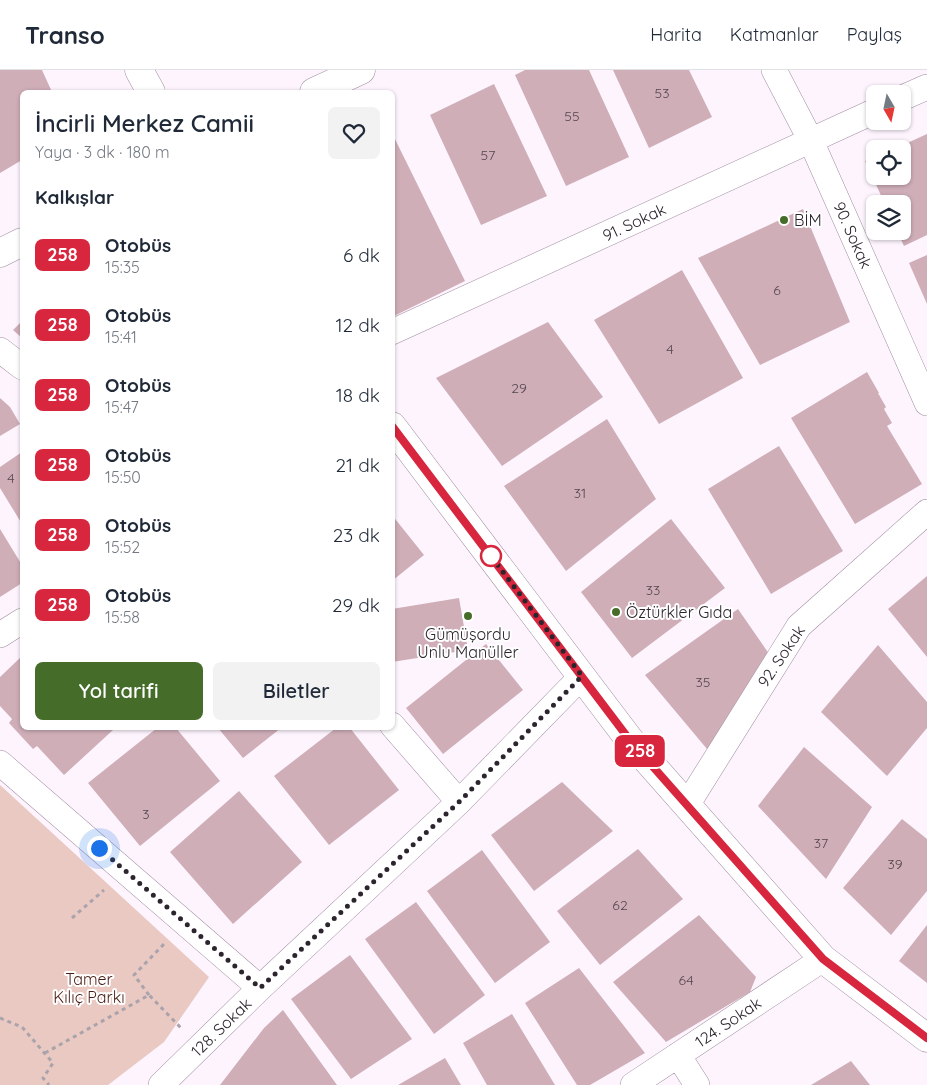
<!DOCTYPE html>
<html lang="tr">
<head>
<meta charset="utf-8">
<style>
	:root { --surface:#fff; --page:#f2f2f3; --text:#1f2937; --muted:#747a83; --line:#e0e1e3; --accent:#456c28 }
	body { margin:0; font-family:Quicksand,sans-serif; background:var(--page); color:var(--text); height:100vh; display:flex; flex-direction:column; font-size:19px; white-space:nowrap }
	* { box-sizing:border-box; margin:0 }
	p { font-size:16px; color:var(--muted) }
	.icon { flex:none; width:28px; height:28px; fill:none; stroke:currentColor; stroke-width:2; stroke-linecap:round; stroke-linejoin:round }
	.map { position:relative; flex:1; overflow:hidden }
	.side { position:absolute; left:20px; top:20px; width:375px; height:640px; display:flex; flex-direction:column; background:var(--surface); border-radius:8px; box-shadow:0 1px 4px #0004 }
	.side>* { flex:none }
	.badge { padding:0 10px; border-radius:8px; font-size:18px; line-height:32px }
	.needle { width:32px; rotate:171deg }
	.tools { position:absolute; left:866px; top:15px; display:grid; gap:10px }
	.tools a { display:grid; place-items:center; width:45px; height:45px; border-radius:8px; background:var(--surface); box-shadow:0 1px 4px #0004; font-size:25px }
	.you { position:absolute; width:25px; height:25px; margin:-12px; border:4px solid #fff; border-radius:50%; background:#1a73e8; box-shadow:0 0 0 8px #1a73e833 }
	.map>.badge { position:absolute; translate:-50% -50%; box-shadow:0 0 0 2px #fff }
	h2 { padding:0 15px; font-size:19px; line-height:45px }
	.round { display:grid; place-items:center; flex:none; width:52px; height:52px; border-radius:8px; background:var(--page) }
	.head { display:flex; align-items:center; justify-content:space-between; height:85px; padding:0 15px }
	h1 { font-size:24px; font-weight:600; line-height:38px }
	.action { display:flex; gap:10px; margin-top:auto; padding:10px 15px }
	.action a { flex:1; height:58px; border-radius:8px; background:var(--accent); color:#fff; font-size:20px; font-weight:600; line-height:58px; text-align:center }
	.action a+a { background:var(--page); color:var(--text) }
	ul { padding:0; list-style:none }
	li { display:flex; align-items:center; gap:15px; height:70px; padding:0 15px }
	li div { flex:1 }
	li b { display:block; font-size:19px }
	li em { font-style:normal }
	li .badge { min-width:55px; font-weight:700; text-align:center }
	header { display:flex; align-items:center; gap:30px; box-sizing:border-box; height:70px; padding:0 25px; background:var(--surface); border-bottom:1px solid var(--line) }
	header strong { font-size:24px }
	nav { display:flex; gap:28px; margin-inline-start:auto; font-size:18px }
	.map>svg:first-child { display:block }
	.green { fill:#e9c9c2 }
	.building { fill:#cfaeb8 }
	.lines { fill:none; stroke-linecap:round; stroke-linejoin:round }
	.minor-casing { stroke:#a18da1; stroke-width:26 }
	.tertiary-casing { stroke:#a18da1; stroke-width:29 }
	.path { stroke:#aba3ab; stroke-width:3; stroke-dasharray:4 4; stroke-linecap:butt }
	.minor { stroke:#fff; stroke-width:25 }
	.tertiary { stroke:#fff; stroke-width:28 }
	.line-casing { stroke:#fff; stroke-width:11 }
	.line { stroke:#d7263d; stroke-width:8 }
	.walk { stroke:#2c252d; stroke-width:5; stroke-dasharray:0 9 }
	.poi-dot { fill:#456c28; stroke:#fff; stroke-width:2 }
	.stop-dot { fill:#fff; stroke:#d7263d; stroke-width:2.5 }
	.labels { text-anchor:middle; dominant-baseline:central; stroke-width:4; stroke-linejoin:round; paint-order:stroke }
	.number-label { font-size:14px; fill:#554750 }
	.poi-label { font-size:16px; fill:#2c252d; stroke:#fff; text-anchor:start }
	.street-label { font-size:16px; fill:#2c252d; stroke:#fff }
	.park-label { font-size:16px; fill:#491d14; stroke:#fff }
</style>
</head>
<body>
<header>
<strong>Transo</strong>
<nav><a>Harita</a><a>Katmanlar</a><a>Paylaş</a></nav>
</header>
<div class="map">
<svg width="927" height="1015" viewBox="0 0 927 1015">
	<rect width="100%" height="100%" fill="#fdf4fd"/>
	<!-- green -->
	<path class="green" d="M0,715L209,907L164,972L108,1015H0Z"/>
	<!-- building -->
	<path class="building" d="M0,0H42L52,22H22V90L0,103Z
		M525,0H589L629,87L566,116L515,5Z
		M613,0H689L712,47L649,78Z
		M494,14L547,126L481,155L430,45Z
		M392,63L465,211L392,247Z
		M927,64V165L904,176L897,161H902V134H885L865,91L875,87V106H902V79H894Z
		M803,139L850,252L760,295L698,188Z
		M927,185V234L909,193Z
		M682,200L743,308L659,354L594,250Z
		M22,251V268L13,260Z
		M548,252L603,327L502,396L436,308Z
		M867,302L879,323H878L886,337L884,339L892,353L887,356L922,414L855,454L791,348Z
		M0,328L10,337L20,354L0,366Z
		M607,349L656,429L566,501L504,416Z
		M779,376L843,481L771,524L708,419Z
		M22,382V454L0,418V397Z
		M392,445L424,485L392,511Z
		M671,449L725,518L632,588L581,522Z
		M0,459L22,495V513L0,527Z
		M927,506V587L888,539Z
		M459,528L468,580L392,592V539Z
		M738,539L774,591L733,657L707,679L645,605Z
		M486,574L523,620L443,684L406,638Z
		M878,575L927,632V658L887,706L821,642Z
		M22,586V658H110L113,660L64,705L37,676L33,679L9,653L12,649L0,636V607Z
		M157,658H176L220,711L140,776L88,713Z
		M218,658H281L243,688Z
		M336,658H350L399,720L329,775L274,706Z
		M804,677L872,737L826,809L758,736Z
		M562,712L613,761L534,821L491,765Z
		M239,721L302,792L233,854L170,782Z
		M902,749L927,769V821L891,865L843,818Z
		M638,779L683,829L600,895L557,841Z
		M482,780L550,872L495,913L427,821Z
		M416,832L485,925L434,964L365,869Z
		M699,845L756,907L750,922L666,972L613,912Z
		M927,855V913L899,891Z
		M350,885L412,969L351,1009L291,929Z
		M579,898L645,983L590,1015H577L525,933Z
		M283,940L337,1015H220L264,958Z
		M512,944L555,1015H487L463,973Z
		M445,988L461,1015H398Z
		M851,991L870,1015H811Z"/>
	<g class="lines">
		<defs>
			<path id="minor" d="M774,0L811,71L927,333
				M902,28L927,17
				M392,262L875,41
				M0,280L22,297
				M0,565L22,551
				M392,655L459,732
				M0,693L260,918
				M687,735L799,556L927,442
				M678,985L697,1015
				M161,1015L260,918L459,732L582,606
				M633,1015L823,889"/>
			<path id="tertiary" d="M139,0L151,22
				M314,22L361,0
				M0,183L22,172
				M392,356L632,673L823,889L927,968"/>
		</defs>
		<!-- minor casing -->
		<use href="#minor" class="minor-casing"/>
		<!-- tertiary casing -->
		<use href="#tertiary" class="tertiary-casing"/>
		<!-- path -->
		<path class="path" d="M72,848L104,820
			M149,925L134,905L164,874
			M0,948L22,957L53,993L43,1008L49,1015
			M45,983L149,925L181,958"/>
		<!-- minor -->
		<use href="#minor" class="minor"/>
		<!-- tertiary -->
		<use href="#tertiary" class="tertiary"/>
	</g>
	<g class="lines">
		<defs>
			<path id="line" d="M392,356L632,673L823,889L927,968"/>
		</defs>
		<!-- line casing -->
		<use href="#line" class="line-casing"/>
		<!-- line -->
		<use href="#line" class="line"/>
		<!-- walk -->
		<path class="walk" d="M99,778L260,918L459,732L582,606L487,481L491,486"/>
	</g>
	<!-- markers -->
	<g class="poi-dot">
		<circle cx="784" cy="150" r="5"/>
		<circle cx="616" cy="542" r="5"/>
		<circle cx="468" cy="546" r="5"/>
	</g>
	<circle class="stop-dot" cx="491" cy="486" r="10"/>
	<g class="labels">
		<!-- number labels -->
		<g class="number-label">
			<text x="662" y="23">53</text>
			<text x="572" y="46">55</text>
			<text x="488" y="85">57</text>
			<text x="777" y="220">6</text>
			<text x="670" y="279">4</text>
			<text x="519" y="318">29</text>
			<text x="11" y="408">4</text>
			<text x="580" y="423">31</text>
			<text x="653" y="520">33</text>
			<text x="703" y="612">35</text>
			<text x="146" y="744">3</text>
			<text x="821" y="773">37</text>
			<text x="895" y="794">39</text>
			<text x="620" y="835">62</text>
			<text x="686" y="910">64</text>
		</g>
		<!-- poi labels -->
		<g class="poi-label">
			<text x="794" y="150">BİM</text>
			<text x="626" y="542">Öztürkler Gıda</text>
			<text x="468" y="564" text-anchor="middle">Gümüşordu<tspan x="468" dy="18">Unlu Manüller</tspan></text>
		</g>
		<!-- street labels -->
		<g class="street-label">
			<text transform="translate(634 152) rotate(-25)">91. Sokak</text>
			<text transform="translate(853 165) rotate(66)">90. Sokak</text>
			<text transform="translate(781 586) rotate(-56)">92. Sokak</text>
			<text transform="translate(728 952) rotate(-34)">124. Sokak</text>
			<text transform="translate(221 957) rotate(-44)">128. Sokak</text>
		</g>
		<!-- park labels -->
		<g class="park-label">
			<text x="89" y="909">Tamer<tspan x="89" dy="18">Kılıç Parkı</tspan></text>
		</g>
	</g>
</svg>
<div class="tools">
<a><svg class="needle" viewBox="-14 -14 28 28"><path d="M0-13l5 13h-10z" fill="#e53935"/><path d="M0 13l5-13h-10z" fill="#747a83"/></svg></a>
<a><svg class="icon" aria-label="locate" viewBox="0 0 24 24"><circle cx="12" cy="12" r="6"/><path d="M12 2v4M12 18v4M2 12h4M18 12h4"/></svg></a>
<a><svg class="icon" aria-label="layers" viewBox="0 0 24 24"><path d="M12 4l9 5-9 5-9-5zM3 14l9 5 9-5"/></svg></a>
</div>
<div class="you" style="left:99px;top:778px"></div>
<b class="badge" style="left:640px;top:681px;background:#d7263d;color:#fff">258</b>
<section class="side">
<div class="head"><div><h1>İncirli Merkez Camii</h1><p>Yaya · 3 dk · 180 m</p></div><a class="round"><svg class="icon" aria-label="heart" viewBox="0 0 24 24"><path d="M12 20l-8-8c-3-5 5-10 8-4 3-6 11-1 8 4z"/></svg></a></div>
<h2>Kalkışlar</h2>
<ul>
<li><span class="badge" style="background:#d7263d;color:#fff">258</span><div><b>Otobüs</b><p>15:35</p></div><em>6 dk</em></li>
<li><span class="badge" style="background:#d7263d;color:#fff">258</span><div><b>Otobüs</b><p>15:41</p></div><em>12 dk</em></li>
<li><span class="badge" style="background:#d7263d;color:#fff">258</span><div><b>Otobüs</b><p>15:47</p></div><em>18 dk</em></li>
<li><span class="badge" style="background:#d7263d;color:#fff">258</span><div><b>Otobüs</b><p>15:50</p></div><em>21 dk</em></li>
<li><span class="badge" style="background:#d7263d;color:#fff">258</span><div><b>Otobüs</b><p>15:52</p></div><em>23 dk</em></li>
<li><span class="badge" style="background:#d7263d;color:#fff">258</span><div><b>Otobüs</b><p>15:58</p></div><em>29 dk</em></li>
</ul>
<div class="action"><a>Yol tarifi</a><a>Biletler</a></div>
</section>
</div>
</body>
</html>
